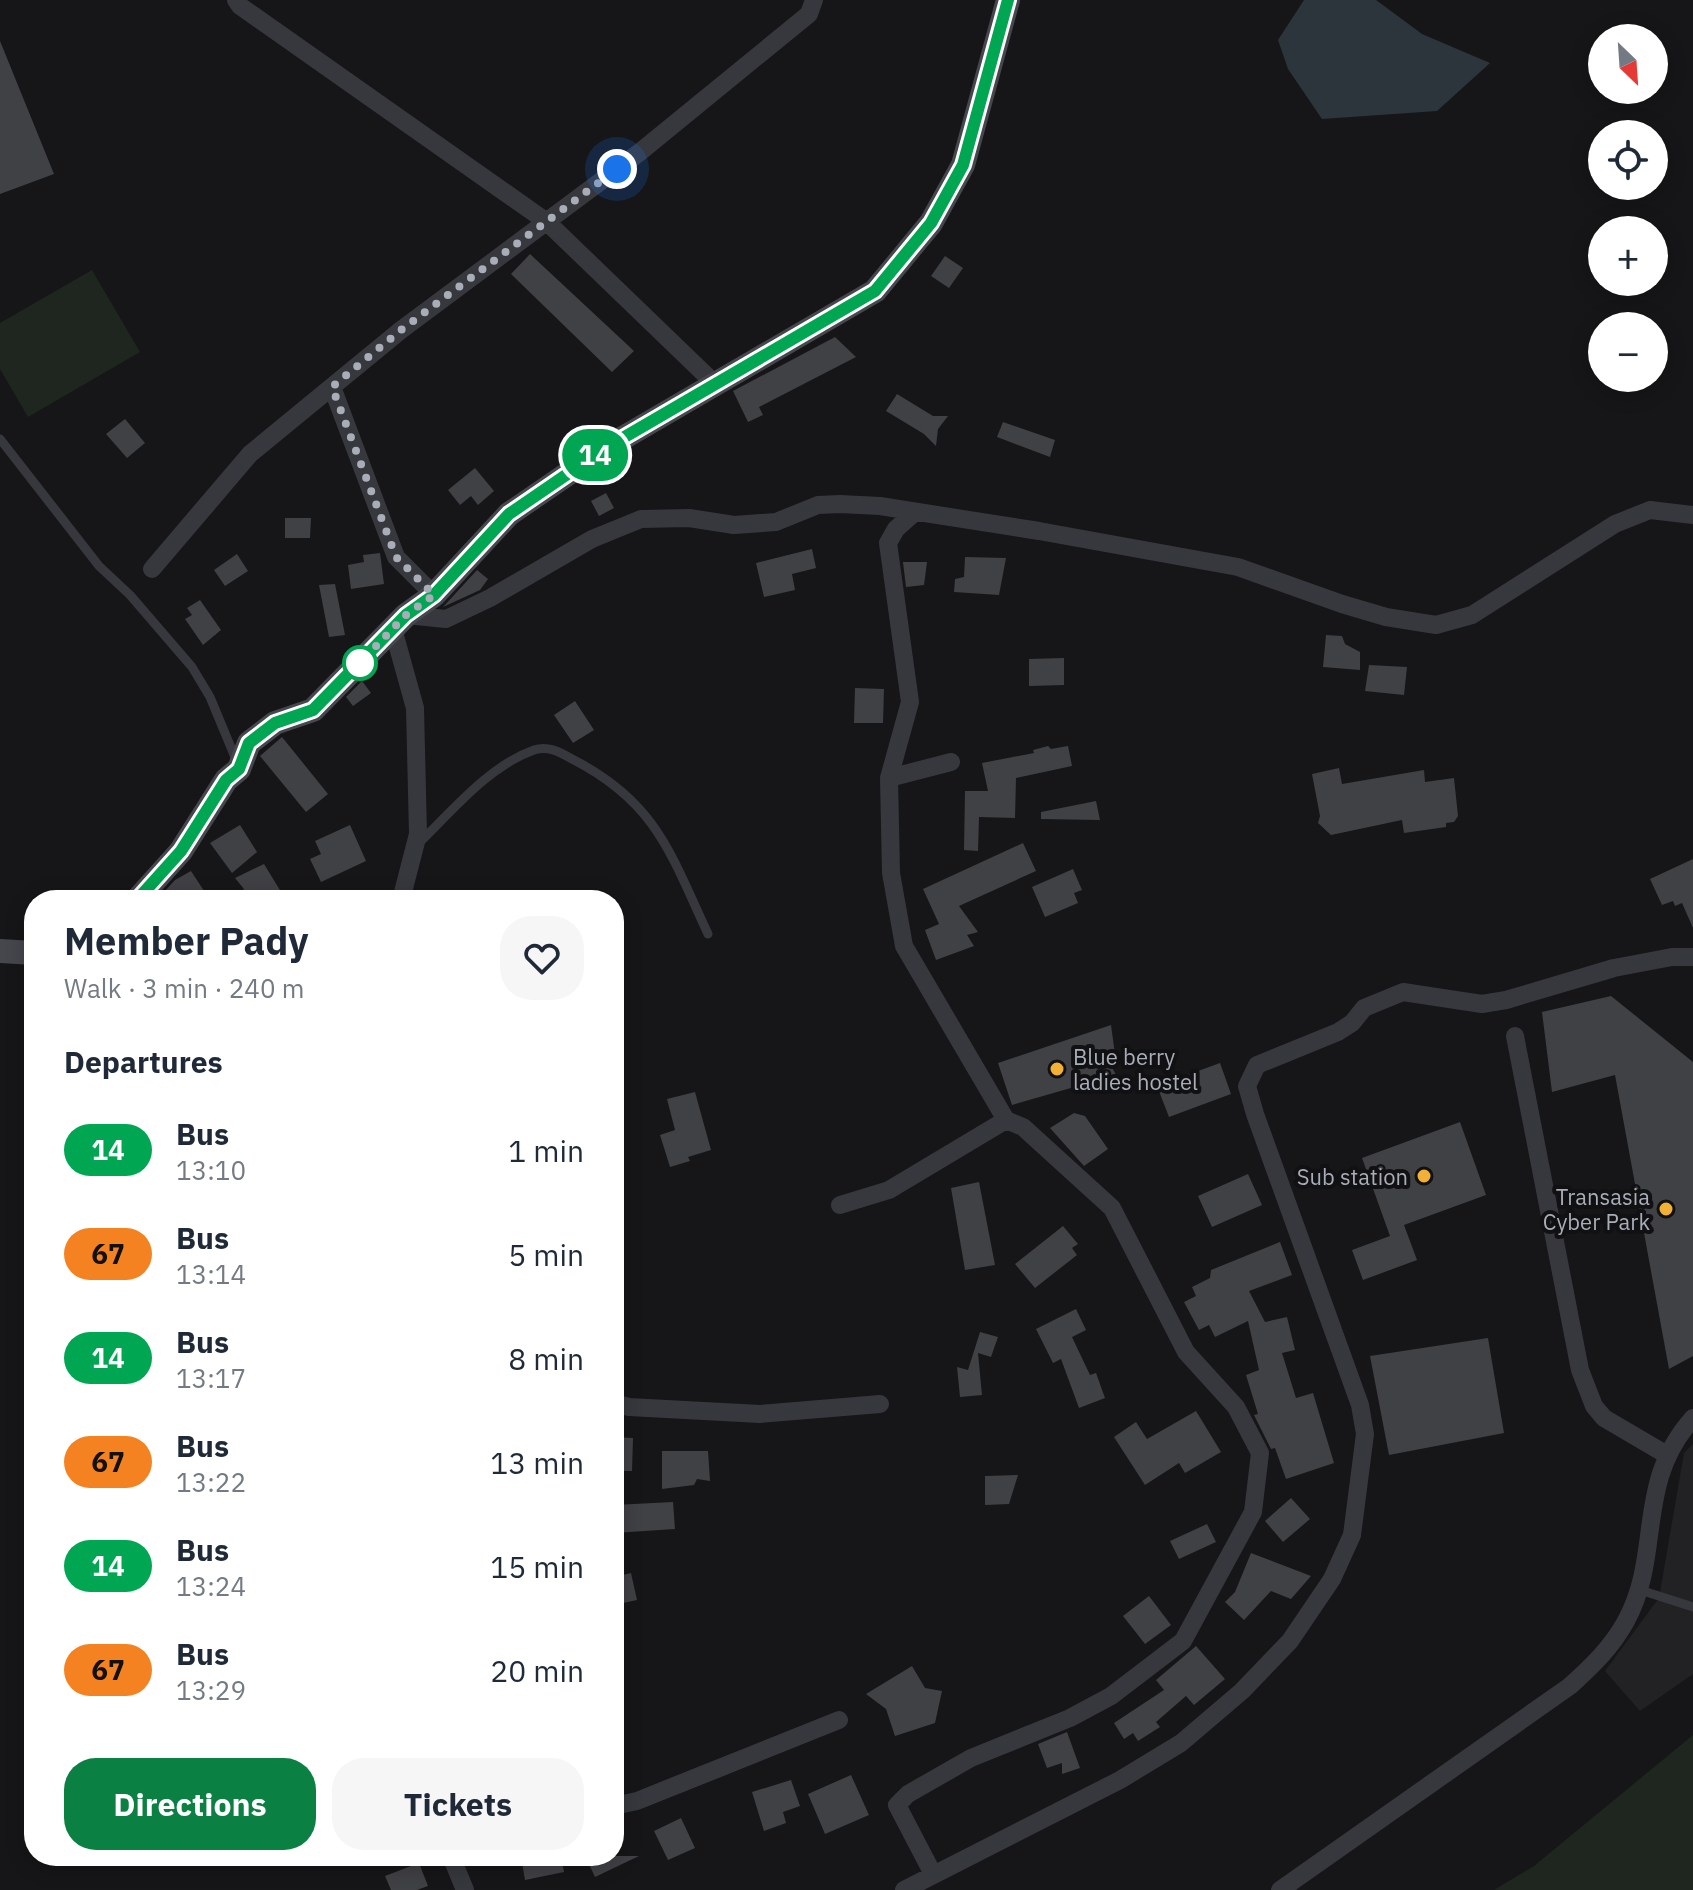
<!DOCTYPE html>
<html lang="en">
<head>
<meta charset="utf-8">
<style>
	:root { --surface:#fff; --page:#f6f6f7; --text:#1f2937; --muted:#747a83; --accent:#0b8043 }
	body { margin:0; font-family:"IBM Plex Sans",sans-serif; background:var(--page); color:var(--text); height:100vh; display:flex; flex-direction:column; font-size:30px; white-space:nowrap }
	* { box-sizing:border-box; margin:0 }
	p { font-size:26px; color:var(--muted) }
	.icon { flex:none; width:44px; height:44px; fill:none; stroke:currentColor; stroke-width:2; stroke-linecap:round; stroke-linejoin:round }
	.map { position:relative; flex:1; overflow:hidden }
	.drawer { position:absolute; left:24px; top:890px; width:600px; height:976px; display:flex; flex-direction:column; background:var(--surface); border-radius:32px; box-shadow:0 4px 20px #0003 }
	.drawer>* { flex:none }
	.badge { padding:0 16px; border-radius:26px; font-size:28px; line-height:52px }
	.needle { width:52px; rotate:155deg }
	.tools { position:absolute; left:1588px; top:24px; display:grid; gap:16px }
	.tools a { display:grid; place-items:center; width:80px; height:80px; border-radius:50%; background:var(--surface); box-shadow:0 4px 20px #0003; font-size:40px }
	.you { position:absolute; width:40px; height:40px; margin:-20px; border:6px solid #fff; border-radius:50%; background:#1a73e8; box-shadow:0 0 0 12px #1a73e833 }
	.map>.badge { position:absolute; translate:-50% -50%; box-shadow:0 0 0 4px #fff }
	h2 { padding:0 40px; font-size:30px; line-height:72px }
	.round { display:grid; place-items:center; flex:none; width:84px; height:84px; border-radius:32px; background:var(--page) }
	.headline { display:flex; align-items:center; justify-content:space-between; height:136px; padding:0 40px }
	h1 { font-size:38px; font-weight:700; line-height:60px }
	.cta { display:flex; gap:16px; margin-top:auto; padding:16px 40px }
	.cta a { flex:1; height:92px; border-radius:32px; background:var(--accent); color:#fff; font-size:32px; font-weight:700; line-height:92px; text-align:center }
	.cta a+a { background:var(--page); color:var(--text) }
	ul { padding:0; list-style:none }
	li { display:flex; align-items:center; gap:24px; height:104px; padding:0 40px }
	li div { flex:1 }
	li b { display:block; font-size:30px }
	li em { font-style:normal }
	li .badge { min-width:88px; font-weight:700; text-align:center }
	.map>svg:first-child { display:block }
	.built { fill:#222225 }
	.green { fill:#1e261f }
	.water { fill:#2c353c }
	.building { fill:#404145 }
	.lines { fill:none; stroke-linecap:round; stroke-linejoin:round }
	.lane { stroke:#37383d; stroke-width:9 }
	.street { stroke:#37383d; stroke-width:18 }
	.secondary { stroke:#45474d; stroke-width:24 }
	.line-casing { stroke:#fff; stroke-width:18 }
	.line { stroke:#00a651; stroke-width:12 }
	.walk { stroke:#a8adb8; stroke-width:8; stroke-dasharray:0 14.4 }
	.stop-dot { fill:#fff; stroke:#00a651; stroke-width:4 }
	.poi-dot { fill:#f2b134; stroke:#111113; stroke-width:3 }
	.labels { text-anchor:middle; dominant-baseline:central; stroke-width:8; stroke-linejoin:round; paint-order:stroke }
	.poi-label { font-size:22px; fill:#a8adb8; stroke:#111113; text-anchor:end }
</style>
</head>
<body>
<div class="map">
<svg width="1693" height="1890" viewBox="0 0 1693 1890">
	<rect width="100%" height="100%" fill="#161618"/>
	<!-- built -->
	<path class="built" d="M1693,1444V1674L1640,1711L1605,1671L1659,1598L1684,1453Z"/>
	<!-- green -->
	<path class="green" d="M92,270L140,352L28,417L0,369V323Z
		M1693,1735V1890H1494L1534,1866Z"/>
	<!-- water -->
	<path class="water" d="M1304,0H1376L1422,34L1490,63L1437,111L1322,119L1288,69L1278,40Z"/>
	<!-- building -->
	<path class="building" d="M0,41L54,174L0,194Z
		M530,254L634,351L612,372L511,274Z
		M945,256L963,268L949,288L931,276Z
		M835,337L856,357L759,407L763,415L748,422L733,391Z
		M897,394L933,416H948L938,429L936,446L924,434L886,411Z
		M125,419L145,443L127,458L106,434Z
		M1003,422L1055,440L1050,457L997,437Z
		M475,468L494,491L478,505L471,496L460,505L448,490Z
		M606,493L614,508L599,516L591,501Z
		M285,518H311L310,538H285Z
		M812,549L816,568L792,574L795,590L764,597L756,563Z
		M380,553L384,584L351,589L348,565L364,562L363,555Z
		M237,554L248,571L225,586L214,570Z
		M965,557L1006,558L999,595L954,592L955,579L964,577Z
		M903,562H927L924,585L906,587Z
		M477,570L488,579L480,590L443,607Z
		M335,584L345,635L329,637L319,585Z
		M200,600L221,630L203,645L185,619L192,615L187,608Z
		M1326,635L1342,636L1345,644L1360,652V670L1323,667Z
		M1064,658V685L1029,686V659Z
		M1369,665L1407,667L1404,695L1365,691Z
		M362,681L371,693L353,706L346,697Z
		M855,688L884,689L883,723H854Z
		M575,701L594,730L573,743L554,715Z
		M282,737L328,794L306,812L260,756Z
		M1048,746L1051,749L1068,746L1072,766L1016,778L1015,818L979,817L978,851L964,850L965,791H988L982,763L1034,753L1033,750Z
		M1339,768L1342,784L1424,770L1425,782L1454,778L1458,816L1454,822L1446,823V827L1404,833L1402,820L1331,835L1318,823L1320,816L1312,774Z
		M1096,801L1100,820L1041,819V812Z
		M240,825L257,852L232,873L210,843Z
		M350,825L366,861L321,882L310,859L321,854L315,841Z
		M1023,843L1036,871L959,906L978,932L967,935L974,946L936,960L925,930L939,924L923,889Z
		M1693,859V928L1682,903L1675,906L1673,901L1662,905L1650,879Z
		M264,864L286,900H228L244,889L235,878Z
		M1073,869L1082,890L1074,893L1078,903L1045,917L1032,887Z
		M191,871L210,900H172L165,891L175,880Z
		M1611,996L1693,1062V1356L1669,1369L1615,1075L1552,1092L1542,1012Z
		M1111,1025L1115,1054L1106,1056L1116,1075L1012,1105L998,1063Z
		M1220,1063L1231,1094L1169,1117L1157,1086Z
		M695,1092L711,1150L688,1157L690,1161L670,1167L660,1135L675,1130L667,1099Z
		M1074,1113L1085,1116L1108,1149L1084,1166L1050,1128Z
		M1460,1122L1486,1195L1404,1225L1417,1260L1363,1280L1352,1250L1390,1236L1362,1158Z
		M1248,1174L1262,1205L1212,1227L1198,1196Z
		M979,1182L995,1265L965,1270L951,1188Z
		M1063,1226L1078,1244L1072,1248L1077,1255L1035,1288L1015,1264Z
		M1280,1242L1292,1275L1249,1291L1265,1322L1287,1317L1295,1350L1282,1353L1296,1398L1313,1393L1334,1463L1286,1479L1275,1448L1271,1449L1254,1415L1258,1414L1246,1375L1259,1370L1248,1321L1215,1337L1209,1325L1199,1330L1184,1302L1196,1296L1192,1287L1210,1278L1211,1270Z
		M1076,1309L1086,1330L1072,1337L1090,1375L1096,1373L1105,1398L1079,1408L1061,1359L1053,1363L1036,1329Z
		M980,1332L998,1337L991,1357L978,1353L982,1395L960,1397L957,1367L968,1370Z
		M1488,1338L1504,1433L1389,1455L1370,1356Z
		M1196,1411L1221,1452L1185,1473L1179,1463L1145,1485L1114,1437L1136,1422L1147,1439Z
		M614,1437L633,1438L632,1471H614Z
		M662,1451H708L710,1481L697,1479L694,1485L662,1489Z
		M1018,1475L1009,1504L985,1505V1476Z
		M1291,1498L1310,1519L1283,1542L1265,1521Z
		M673,1502L675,1529L614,1533V1505Z
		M1207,1524L1216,1542L1179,1559L1170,1541Z
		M1251,1553L1311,1576L1291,1599L1271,1591L1244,1620L1225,1602L1235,1592Z
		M631,1573L637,1600L614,1605V1577Z
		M1149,1596L1171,1625L1145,1644L1123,1616Z
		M1196,1646L1225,1679L1194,1705L1186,1696L1156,1722L1160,1727L1138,1741L1133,1733L1124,1739L1114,1723L1164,1690L1156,1680Z
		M912,1666L925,1688L942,1691L935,1723L895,1736L886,1709L866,1694Z
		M1067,1732L1080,1768L1062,1774V1763L1047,1768L1038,1744Z
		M851,1775L869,1815L825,1834L808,1794Z
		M791,1780L800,1806L783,1812L786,1823L764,1831L752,1792Z
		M681,1818L695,1848L668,1860L654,1831Z
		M521,1856H561L564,1872L525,1880Z
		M585,1856H639L595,1877Z
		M419,1863L428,1886L417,1890H391L385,1876Z"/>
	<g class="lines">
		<!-- lane -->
		<path class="lane" d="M0,439L99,566L130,595L192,667L210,697L237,762
			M420,842C453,810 489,766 534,750C549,745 561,753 574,760C657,803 671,855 708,934
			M1637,1589L1693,1607"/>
		<!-- street -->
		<path class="street" d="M236,0L240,6L547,222L714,383
			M332,387L396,557L434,595
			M152,569L250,454L401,330L640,152L809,14L814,0
			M406,615L446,619L490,598L592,539L641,519L689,518L734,525L776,522L818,505L840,504L880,506L1039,531L1238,567L1342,604L1386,617L1436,625L1472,615L1615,524L1650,510L1693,515
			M393,629L415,708L418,834L401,900
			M889,778L910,702L888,543L896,529L915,512
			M1515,1036L1580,1370L1594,1406L1604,1418L1667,1455
			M840,1205L889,1190L1006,1120
			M614,1403L629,1407L760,1414L880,1404
			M614,1806L637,1801L839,1720
			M451,1856L465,1890
			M933,1874L897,1805L908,1794L971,1758L1070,1718L1111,1696L1183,1641L1253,1512L1260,1453L1236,1407L1186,1352L1112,1208L1023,1127L1006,1120L904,946L891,873L889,778L951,762
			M904,1890L1120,1780L1181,1743L1242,1691L1290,1641L1332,1579L1352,1535L1365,1434L1360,1405L1255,1114L1247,1086L1257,1065L1338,1032L1352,1023L1364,1008L1403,992L1482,1004L1506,1000L1614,968L1672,957H1693
			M1280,1890L1570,1686C1592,1666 1612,1647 1626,1621C1663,1553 1634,1484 1693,1418"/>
		<!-- secondary -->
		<path class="secondary" d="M137,900L181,851L226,780L239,769L249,743L275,723L313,710L406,615L434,595L509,514L604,449L875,291L931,223L963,165L1008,0
			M0,951L34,953"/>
	</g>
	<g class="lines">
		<defs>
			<path id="line" d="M137,900L181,851L226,780L239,769L249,743L275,723L313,710L406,615L434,595L509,514L604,449L875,291L931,223L963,165L1008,0"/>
		</defs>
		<!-- line casing -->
		<use href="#line" class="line-casing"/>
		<!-- line -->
		<use href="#line" class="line"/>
		<!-- walk -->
		<path class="walk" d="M360,663L353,670L406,615L434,595L396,557L332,387L401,330L617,169"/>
	</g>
	<!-- markers -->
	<circle class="stop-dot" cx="360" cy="663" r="16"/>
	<g class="poi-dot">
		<circle cx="1057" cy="1069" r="8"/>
		<circle cx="1424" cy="1176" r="8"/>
		<circle cx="1666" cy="1209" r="8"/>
	</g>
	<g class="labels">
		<!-- poi labels -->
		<g class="poi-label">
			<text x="1073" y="1056" text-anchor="start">Blue berry<tspan x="1073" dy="25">ladies hostel</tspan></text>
			<text x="1408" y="1176">Sub station</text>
			<text x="1650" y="1196">Transasia<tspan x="1650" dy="25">Cyber Park</tspan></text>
		</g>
	</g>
</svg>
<div class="tools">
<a><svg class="needle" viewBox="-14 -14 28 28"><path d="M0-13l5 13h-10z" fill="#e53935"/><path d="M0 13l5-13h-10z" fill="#747a83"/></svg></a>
<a><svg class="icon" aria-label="locate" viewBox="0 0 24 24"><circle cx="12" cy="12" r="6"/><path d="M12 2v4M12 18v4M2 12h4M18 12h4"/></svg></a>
<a>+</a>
<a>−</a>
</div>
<div class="you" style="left:617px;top:169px"></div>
<b class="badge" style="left:595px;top:455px;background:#00a651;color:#fff">14</b>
<section class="drawer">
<div class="headline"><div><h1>Member Pady</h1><p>Walk · 3 min · 240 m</p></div><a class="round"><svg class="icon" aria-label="heart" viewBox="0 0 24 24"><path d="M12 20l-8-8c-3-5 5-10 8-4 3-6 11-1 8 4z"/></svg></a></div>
<h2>Departures</h2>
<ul>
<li><span class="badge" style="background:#00a651;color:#fff">14</span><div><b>Bus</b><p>13:10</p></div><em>1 min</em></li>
<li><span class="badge" style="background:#f58220;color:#111">67</span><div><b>Bus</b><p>13:14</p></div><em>5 min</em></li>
<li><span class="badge" style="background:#00a651;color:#fff">14</span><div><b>Bus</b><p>13:17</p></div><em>8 min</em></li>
<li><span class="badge" style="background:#f58220;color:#111">67</span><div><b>Bus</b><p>13:22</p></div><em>13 min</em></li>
<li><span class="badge" style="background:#00a651;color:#fff">14</span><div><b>Bus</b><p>13:24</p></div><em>15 min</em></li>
<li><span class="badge" style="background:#f58220;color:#111">67</span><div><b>Bus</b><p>13:29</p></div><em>20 min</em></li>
</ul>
<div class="cta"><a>Directions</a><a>Tickets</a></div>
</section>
</div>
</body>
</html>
